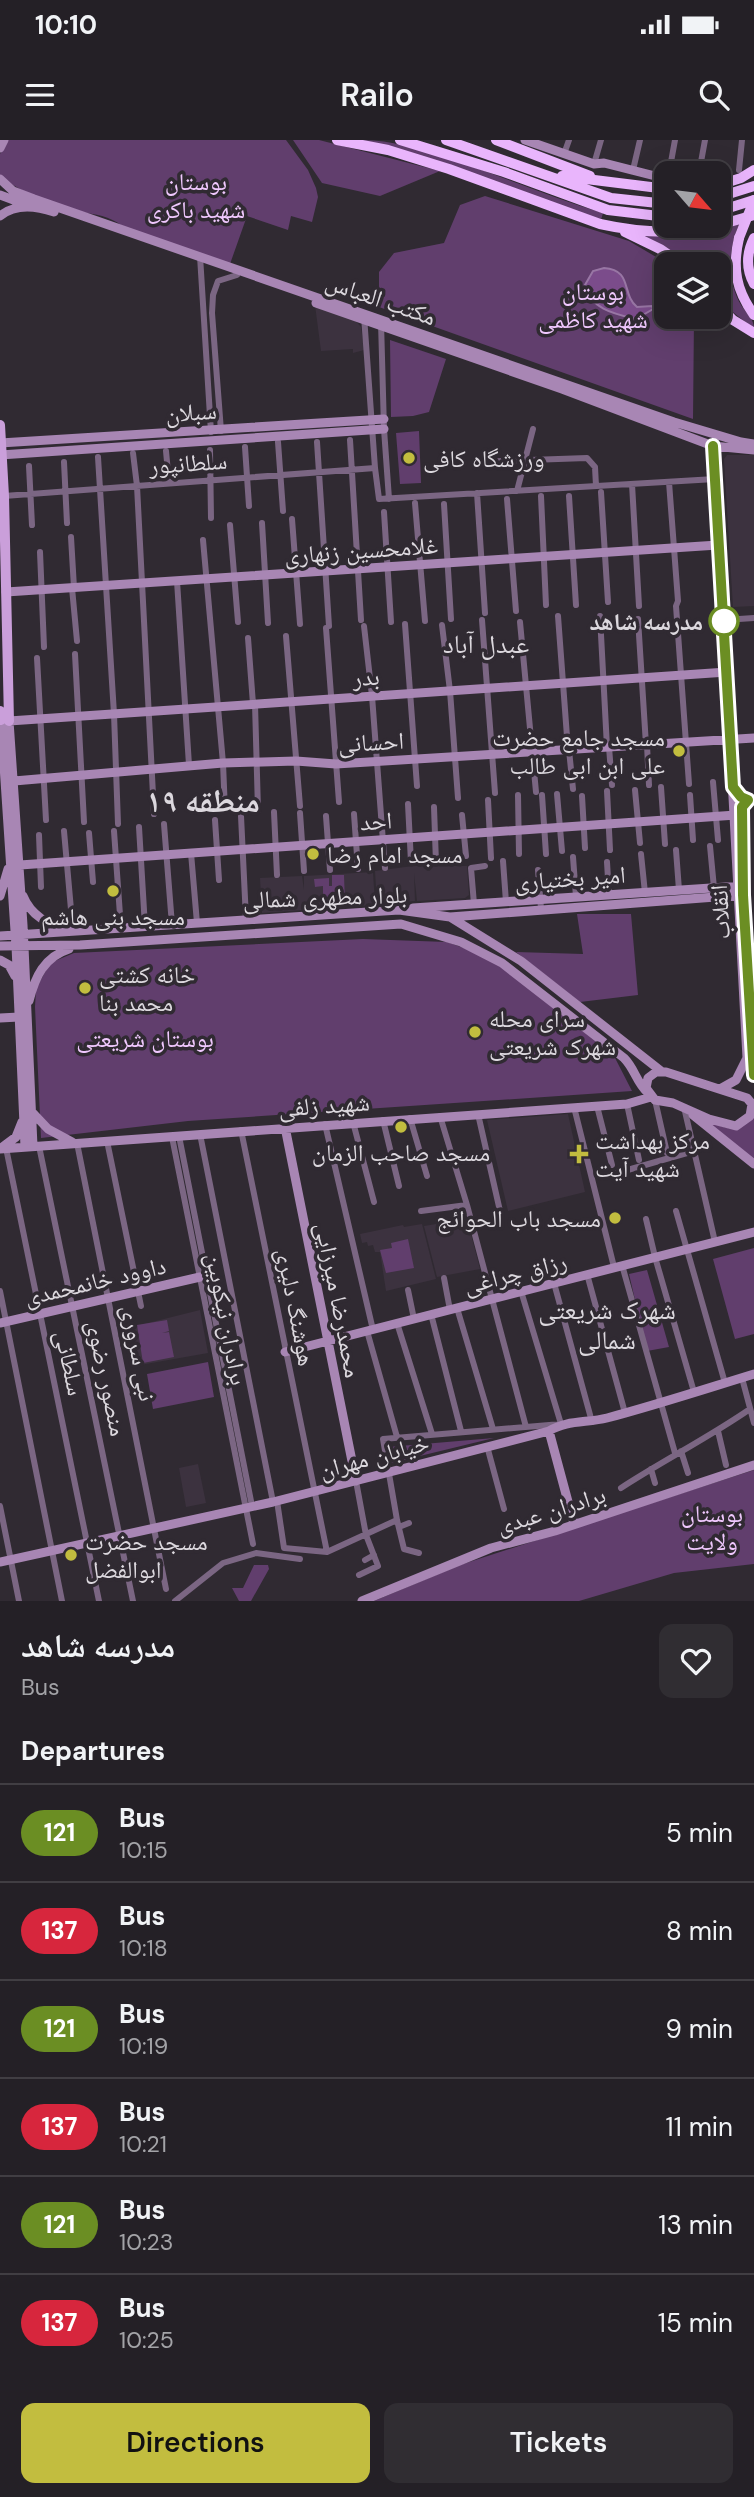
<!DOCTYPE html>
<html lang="en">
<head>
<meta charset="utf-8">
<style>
	:root { --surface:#242026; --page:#302d32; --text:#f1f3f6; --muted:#a3a3a7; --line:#413e43; --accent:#c2bd3f }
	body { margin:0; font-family:"DM Sans","Noto Naskh Arabic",sans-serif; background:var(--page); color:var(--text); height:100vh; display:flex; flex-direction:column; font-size:26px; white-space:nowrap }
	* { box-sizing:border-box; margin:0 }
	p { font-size:23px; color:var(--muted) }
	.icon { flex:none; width:38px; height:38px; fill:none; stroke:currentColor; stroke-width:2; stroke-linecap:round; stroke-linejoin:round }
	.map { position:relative; height:1461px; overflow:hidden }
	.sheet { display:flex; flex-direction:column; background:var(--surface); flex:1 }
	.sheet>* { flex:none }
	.badge { padding:0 14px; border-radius:23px; font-size:24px; line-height:46px }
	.needle { width:46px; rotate:118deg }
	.fabs { position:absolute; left:654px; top:21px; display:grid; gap:14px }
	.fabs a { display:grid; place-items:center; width:77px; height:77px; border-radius:14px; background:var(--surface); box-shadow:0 7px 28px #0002,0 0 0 2px var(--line); font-size:35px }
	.map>.badge { position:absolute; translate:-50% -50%; box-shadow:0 0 0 4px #fff }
	h2 { padding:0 21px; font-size:26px; line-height:63px }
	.round { display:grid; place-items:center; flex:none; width:74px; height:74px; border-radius:14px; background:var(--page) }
	.overview { display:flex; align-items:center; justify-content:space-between; height:119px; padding:0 21px }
	h1 { font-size:33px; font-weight:600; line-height:52px }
	.action { display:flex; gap:14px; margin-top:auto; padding:14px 21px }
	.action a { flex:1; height:80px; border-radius:14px; background:var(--accent); color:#111; font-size:28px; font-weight:600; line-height:80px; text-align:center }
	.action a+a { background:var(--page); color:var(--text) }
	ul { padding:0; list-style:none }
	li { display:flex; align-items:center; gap:21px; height:98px; padding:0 21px; border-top:2px solid var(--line) }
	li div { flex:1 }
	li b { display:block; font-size:26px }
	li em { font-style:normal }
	li .badge { min-width:77px; font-weight:700; text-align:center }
	.status { display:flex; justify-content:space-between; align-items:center; height:49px; padding:0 35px; background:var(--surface); direction:ltr }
	.status svg { height:19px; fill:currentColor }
	header { display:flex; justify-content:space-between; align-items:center; height:91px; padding:0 21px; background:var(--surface); font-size:32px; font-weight:600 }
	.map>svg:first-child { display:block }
	.built { fill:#3c323f }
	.green { fill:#613e6d }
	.water { fill:#7b4c8b; stroke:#9876a4; stroke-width:2 }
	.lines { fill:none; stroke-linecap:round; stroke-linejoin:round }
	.street { stroke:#7b6683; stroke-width:6 }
	.secondary { stroke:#a886b4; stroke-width:9 }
	.primary { stroke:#ca9fda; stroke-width:10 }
	.highway { stroke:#e9b5fc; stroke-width:10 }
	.highway-bridge { stroke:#e9b5fc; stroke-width:10 }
	.line-casing { stroke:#fff; stroke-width:16 }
	.line { stroke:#6b8e23; stroke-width:10 }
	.poi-dot { fill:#c2bd3f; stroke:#302a32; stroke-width:2.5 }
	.stop-dot { fill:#fff; stroke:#6b8e23; stroke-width:3.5 }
	.labels { text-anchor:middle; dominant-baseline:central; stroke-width:7; stroke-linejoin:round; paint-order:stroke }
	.park-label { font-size:24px; fill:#f0c8fe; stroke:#302a32 }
	.street-label { font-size:24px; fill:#dcd8de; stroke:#302a32 }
	.poi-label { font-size:24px; fill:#dcd8de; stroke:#302a32; text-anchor:start }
	.stop-label { font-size:24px; font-weight:bold; fill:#dcd8de; stroke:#302a32; text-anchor:end }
	.neighbourhood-label { font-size:26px; fill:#dcd8de; stroke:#302a32 }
	.district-label { font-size:32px; font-weight:bold; fill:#dcd8de; stroke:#302a32 }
</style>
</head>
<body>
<div class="status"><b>10:10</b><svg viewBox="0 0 49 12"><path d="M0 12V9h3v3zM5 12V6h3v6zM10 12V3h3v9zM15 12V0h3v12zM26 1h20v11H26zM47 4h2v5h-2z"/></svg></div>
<header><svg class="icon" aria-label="menu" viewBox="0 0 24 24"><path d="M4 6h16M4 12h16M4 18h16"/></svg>Railo<svg class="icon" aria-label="search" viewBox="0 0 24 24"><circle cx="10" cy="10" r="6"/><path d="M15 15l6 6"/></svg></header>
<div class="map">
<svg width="754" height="1461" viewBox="0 0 754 1461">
	<rect width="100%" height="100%" fill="#302a32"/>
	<!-- built -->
	<path class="built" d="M315,165L354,179L361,187L364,210L353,213V209L321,211Z
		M727,315H754V466L733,467L724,319Z
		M413,726H467L469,755L465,758L417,761L414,733L415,761L377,764L375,731Z
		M373,732L375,765L262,773L260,738L302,736L304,750V736Z
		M568,974L585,1052L508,1071L487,980Z
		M467,1079L480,1129L437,1137L424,1086Z
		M422,1084L436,1139L386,1151L380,1112H375L373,1105L368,1106L367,1102L362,1103L360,1094L403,1085L404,1087Z
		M200,1170L208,1213L140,1225L132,1187Z
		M198,1324L206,1363L186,1367L179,1328Z"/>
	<!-- green -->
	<path class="green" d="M7,0H286L308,30L316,48L318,57L312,82L291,76L288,90L247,76L230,124L122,86C110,76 95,74 80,72C63,69 10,48 0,35V14Z
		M293,0H319L440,31L380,56L322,43Z
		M363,0C391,0 417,9 443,17C497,34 549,57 603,73L601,80Z
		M485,56L629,101L668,124L667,177H694L693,279L379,167V132L394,113L444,103L460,65Z
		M740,82C728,109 726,139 741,165C747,174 754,179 754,189L719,161V124H687L630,91Z
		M390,200L446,219L429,272L413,276L391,277Z
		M419,291L421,343L400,344L396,293Z
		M332,735H344L345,763L333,764L332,750V763H323V746L315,747L314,739L329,738V746H332Z
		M577,774H631L638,855L580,862L516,812L583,814Z
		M363,799L447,802L489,817L614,916L632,951L188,981L41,998L35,867L36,849L50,823L74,813Z
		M754,972V1020L700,977C722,986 739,1000 754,972Z
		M408,1099L414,1128L386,1133L380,1110L392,1108L391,1103Z
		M754,1108V1194L735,1199L713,1119Z
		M647,1130L669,1207L647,1211L629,1134Z
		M167,1180L169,1191L162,1193L169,1192L174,1217L143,1223L137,1185Z
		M208,1222L214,1257L153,1269L147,1234Z
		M494,1298L391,1323L388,1307Z
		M754,1330V1424L674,1433L579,1461H374L460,1425Z
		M254,1425H268L269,1429L251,1461H239L232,1448H243Z"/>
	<!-- water -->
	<path class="water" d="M604,128C633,130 621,154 637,167L652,166L653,169L636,179C615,174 590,169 585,145L593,131Z"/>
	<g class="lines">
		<!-- street -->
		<path class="street" d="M564,14L569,0
			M594,24L601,0
			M633,30L640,0
			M739,30L742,0
			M669,33L675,0
			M699,33L705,0
			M200,116L211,292
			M364,176L375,328L379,359L715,339
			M381,182L384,289L389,359
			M221,291L212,173L213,155L218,141L237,135
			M350,300L361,480
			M278,302L283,371
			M317,302L329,486
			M245,307L249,366
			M210,310L211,378
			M166,311L169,343
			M133,313L137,346L154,674
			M98,317L114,574L118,684
			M64,322L67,383
			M476,322L587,318L595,327L596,346
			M29,326L32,385
			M669,342L678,461L676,466L689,644
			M632,344L639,466
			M517,351L533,289
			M601,352L608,462
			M477,353L485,473
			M4,356L375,328
			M541,356L546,465
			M569,356L576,465
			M507,359L516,471
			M415,363L425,481
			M444,364L451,479
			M384,372L391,482
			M292,379L300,484
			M262,383L268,483
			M230,385L238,482
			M71,397L74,448
			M203,400L223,623L225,671
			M40,412L44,507
			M177,441L189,625
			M72,448L77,501
			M558,476L568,610
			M600,476L607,607
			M638,479L646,605
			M482,480L495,653
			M724,480L754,478
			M520,482L536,652
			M405,484L417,646
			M442,485L450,551L458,658
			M364,486L372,556L385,728
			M326,488L339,662
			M286,496L300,666
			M248,498L253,564
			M75,514L84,682
			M37,518L46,680
			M255,564L258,670
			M647,605L649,645
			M609,607L612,645
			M569,610L573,649
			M713,642L718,700
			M661,647L665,704
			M734,647L743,658L754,659
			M635,650L640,703
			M607,651L610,710
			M557,654L562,711
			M518,655L519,714
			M542,655L546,714
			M690,655L693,700
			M582,656L585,708
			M488,660L491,718
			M408,664L411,722
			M434,667L436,723
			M274,672L277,735
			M300,673L304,731
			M354,674L358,729
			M462,675L466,716
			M241,676L246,779
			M326,676L330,730
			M215,680L219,740
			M164,684L172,785
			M139,687L145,787
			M64,691L73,792
			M114,691L121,789
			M89,693L93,742
			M39,695L41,747
			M710,706L714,748
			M676,710L679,750
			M191,713L197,783
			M641,714L645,753
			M573,717L576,757
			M503,721L506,762
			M607,722L609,755
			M538,730L541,769
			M474,764L471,728L485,726
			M655,960L667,1013
			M627,964L639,1020
			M597,966L612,1025
			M574,967L614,1127
			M684,967L715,1102
			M478,974L500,1071
			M440,976L467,1065L526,1287
			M410,978L427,1036
			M383,980L399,1046
			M353,982L374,1062
			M325,984L373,1190
			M241,990L327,1412
			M200,994L273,1362
			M179,996L252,1366
			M172,997L253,1404
			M107,1001L141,1166
			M77,1003L166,1449
			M39,1006L133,1461
			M6,1008L99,1461
			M603,1037L694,1011
			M421,1071L467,1065
			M676,1071L725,1243
			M646,1079L655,1117L694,1252
			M622,1125L675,1313
			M587,1134L625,1273
			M444,1138L450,1170
			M554,1143L592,1282
			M408,1150L414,1179
			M0,1151L62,1461
			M457,1168L493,1289
			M431,1174L461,1291
			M397,1183L432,1294
			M367,1191L397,1297
			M742,1238L754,1283
			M718,1291L726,1325
			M487,1306L504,1369
			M681,1311L688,1333
			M651,1329L655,1343
			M356,1341L366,1395L378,1426L359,1435
			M621,1348C664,1320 708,1298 750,1269
			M277,1361L284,1408L327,1412L397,1380
			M0,1366L19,1461
			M399,1387L409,1383
			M419,1413L404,1409L397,1380L383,1299L561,1284L521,1151
			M365,1420L374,1415
			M175,1461L223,1423L256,1413L300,1419"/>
		<!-- secondary -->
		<path class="secondary" d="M525,0L594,24L604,23L667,39
			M0,8L4,0
			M0,39L13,51L34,59L674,282L741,302L754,304
			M0,55L27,65
			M0,76C16,63 36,66 54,72
			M316,163L562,249L713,306L754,310
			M0,303L384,279
			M714,303L747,918L736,940L720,949
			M0,315L384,289
			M6,452L718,405
			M1,580L16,806L25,1007
			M14,641L223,623L296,621L336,624L754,598
			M742,683V667L748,660
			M20,725L736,675
			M0,756L8,729
			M23,756C31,776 48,784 68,791
			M413,768L741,746
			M450,777L742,755
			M0,796L399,770L450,777L521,821L661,931
			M0,806L80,805L401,784L461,802L502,823L624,918C635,929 636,942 648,953
			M0,820L9,825L15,836
			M29,861C35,837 44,817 69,809
			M0,878L19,877
			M753,907L754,937
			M656,932H666L747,958L752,964L750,976L736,986L709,979L673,963L655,960L646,948L648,938Z
			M31,971L48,989L72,1002
			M693,975L754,1024
			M285,987L356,1341
			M33,1006L23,785L9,581L727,532
			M1,1008L16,997L22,982
			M0,1009L627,964L651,957
			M0,1183L200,1137
			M285,1212L754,1092
			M549,1291L574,1384
			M0,1422L273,1362L549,1291C566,1280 587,1283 607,1278C656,1265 705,1249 754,1234
			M362,1461L491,1408L555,1391L754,1325"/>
		<!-- primary -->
		<path class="primary" d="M0,285L4,356L9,581
			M0,571L1,580"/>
		<!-- highway -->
		<path class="highway" d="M337,0L388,10L449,29L600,84C636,92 678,95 715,86
			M400,0L504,32L608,70L667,77
			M446,0L611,58L667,64
			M496,0L590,36
			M562,36L667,49
			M719,45L741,38L754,30
			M719,57L754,46
			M719,71L754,60
			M719,85L754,75
			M625,92L660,109L682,124
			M739,98C732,128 736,150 754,175
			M754,98C746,114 746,129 754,144
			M719,166L733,180L754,193"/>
		<!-- highway-bridge -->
		<path class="highway-bridge" d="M739,98L754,60"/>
	</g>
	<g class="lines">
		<defs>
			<path id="line" d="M713,306L733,647L741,657L748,660L742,667L743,755L754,935"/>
		</defs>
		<!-- line casing -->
		<use href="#line" class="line-casing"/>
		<!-- line -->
		<use href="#line" class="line"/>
	</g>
	<!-- markers -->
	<g class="poi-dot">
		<circle cx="409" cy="318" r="7"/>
		<circle cx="679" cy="611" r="7"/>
		<circle cx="313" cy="714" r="7"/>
		<circle cx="113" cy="751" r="7"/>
		<circle cx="85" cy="848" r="7"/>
		<circle cx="475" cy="892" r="7"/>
		<circle cx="401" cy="987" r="7"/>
		<path d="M575.5 1003.5h7v7h7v7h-7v7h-7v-7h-7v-7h7z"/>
		<circle cx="615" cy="1078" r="7"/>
		<circle cx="71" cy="1415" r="7"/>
	</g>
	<circle class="stop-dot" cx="724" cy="481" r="14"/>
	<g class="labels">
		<!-- park labels -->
		<g class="park-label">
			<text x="196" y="41">بوستان<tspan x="196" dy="28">شهید باکری</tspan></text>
			<text x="593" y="151">بوستان<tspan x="593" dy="28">شهید کاظمی</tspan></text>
			<text x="145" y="898">بوستان شریعتی</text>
			<text x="712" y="1373">بوستان<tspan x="712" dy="28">ولایت</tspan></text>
		</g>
		<!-- street labels -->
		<g class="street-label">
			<text transform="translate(381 159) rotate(19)">مکتب العباس</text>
			<text transform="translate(191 272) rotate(-4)">سبلان</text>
			<text transform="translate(188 323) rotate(-4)">سلطانپور</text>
			<text transform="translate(361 410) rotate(-4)">غلامحسین زنهاری</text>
			<text transform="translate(366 537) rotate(-4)">بدر</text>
			<text transform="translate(371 602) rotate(-3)">احسانی</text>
			<text transform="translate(376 681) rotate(-4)">احد</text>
			<text transform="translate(570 738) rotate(-4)">امیر بختیاری</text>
			<text transform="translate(325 757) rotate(-2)">بلوار مطهری شمالی</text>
			<text transform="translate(720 772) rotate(-93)">انقلاب</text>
			<text transform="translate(324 965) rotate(-4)">شهید زلفی</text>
			<text transform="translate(515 1133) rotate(-14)">رزاق چراغی</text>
			<text transform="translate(95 1141) rotate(-13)">داوود خانمحمدی</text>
			<text transform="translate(339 1160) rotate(79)">محمدرضا میرزایی</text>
			<text transform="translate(296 1167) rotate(79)">هوشنگ دلیری</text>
			<text transform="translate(227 1179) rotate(79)">برادران نیکوبین</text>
			<text transform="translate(139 1213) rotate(79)">نبی سروری</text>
			<text transform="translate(70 1223) rotate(78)">سلطانی</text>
			<text transform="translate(107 1238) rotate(78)">منصور رضوی</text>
			<text transform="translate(374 1316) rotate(-15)">خیابان مهران</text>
			<text transform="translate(551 1370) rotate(-17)">برادران عبدی</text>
		</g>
		<!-- poi labels -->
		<g class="poi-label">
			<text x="423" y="318">ورزشگاه کافی</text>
			<text x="665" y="597" text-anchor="end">مسجد جامع حضرت<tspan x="665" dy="28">علی ابن ابی طالب</tspan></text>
			<text x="327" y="714">مسجد امام رضا</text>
			<text x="113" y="776" text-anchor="middle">مسجد بنی هاشم</text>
			<text x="99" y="834">خانه کشتی<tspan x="99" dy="28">محمد بنا</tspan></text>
			<text x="489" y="878">سرای محله<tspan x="489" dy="28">شهرک شریعتی</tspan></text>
			<text x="595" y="1000">مرکز بهداشت<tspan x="595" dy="28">شهید آیت</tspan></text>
			<text x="401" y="1012" text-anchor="middle">مسجد صاحب الزمان</text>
			<text x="601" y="1078" text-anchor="end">مسجد باب الحوائج</text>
			<text x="85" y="1401">مسجد حضرت<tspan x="85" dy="28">ابوالفضل</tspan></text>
		</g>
		<!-- stop labels -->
		<g class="stop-label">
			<text x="703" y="481">مدرسه شاهد</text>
		</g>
		<!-- neighbourhood labels -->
		<g class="neighbourhood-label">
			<text x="486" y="504">عبدل آباد</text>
			<text x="607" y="1170">شهرک شریعتی<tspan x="607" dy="30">شمالی</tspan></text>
		</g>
		<!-- district labels -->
		<g class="district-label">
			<text x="203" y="661">منطقه ۱۹</text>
		</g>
	</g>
</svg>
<div class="fabs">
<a><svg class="needle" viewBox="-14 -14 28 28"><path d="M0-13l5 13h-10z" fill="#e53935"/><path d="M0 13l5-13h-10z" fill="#a3a3a7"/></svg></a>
<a><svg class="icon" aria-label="layers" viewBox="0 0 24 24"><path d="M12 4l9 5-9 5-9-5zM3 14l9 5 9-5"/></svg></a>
</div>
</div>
<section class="sheet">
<div class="overview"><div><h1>مدرسه شاهد</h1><p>Bus</p></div><a class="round"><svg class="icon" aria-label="heart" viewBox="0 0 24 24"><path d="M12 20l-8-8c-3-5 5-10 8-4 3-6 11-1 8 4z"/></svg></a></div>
<h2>Departures</h2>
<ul>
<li><span class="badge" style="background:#6b8e23;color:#fff">121</span><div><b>Bus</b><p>10:15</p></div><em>5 min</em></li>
<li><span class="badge" style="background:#d7263d;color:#fff">137</span><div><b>Bus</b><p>10:18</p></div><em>8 min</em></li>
<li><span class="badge" style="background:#6b8e23;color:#fff">121</span><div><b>Bus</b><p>10:19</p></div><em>9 min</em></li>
<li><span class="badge" style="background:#d7263d;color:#fff">137</span><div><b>Bus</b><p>10:21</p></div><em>11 min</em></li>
<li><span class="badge" style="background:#6b8e23;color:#fff">121</span><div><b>Bus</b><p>10:23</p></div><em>13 min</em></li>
<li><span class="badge" style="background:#d7263d;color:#fff">137</span><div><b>Bus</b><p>10:25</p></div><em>15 min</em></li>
</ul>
<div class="action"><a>Directions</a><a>Tickets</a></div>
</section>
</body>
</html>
